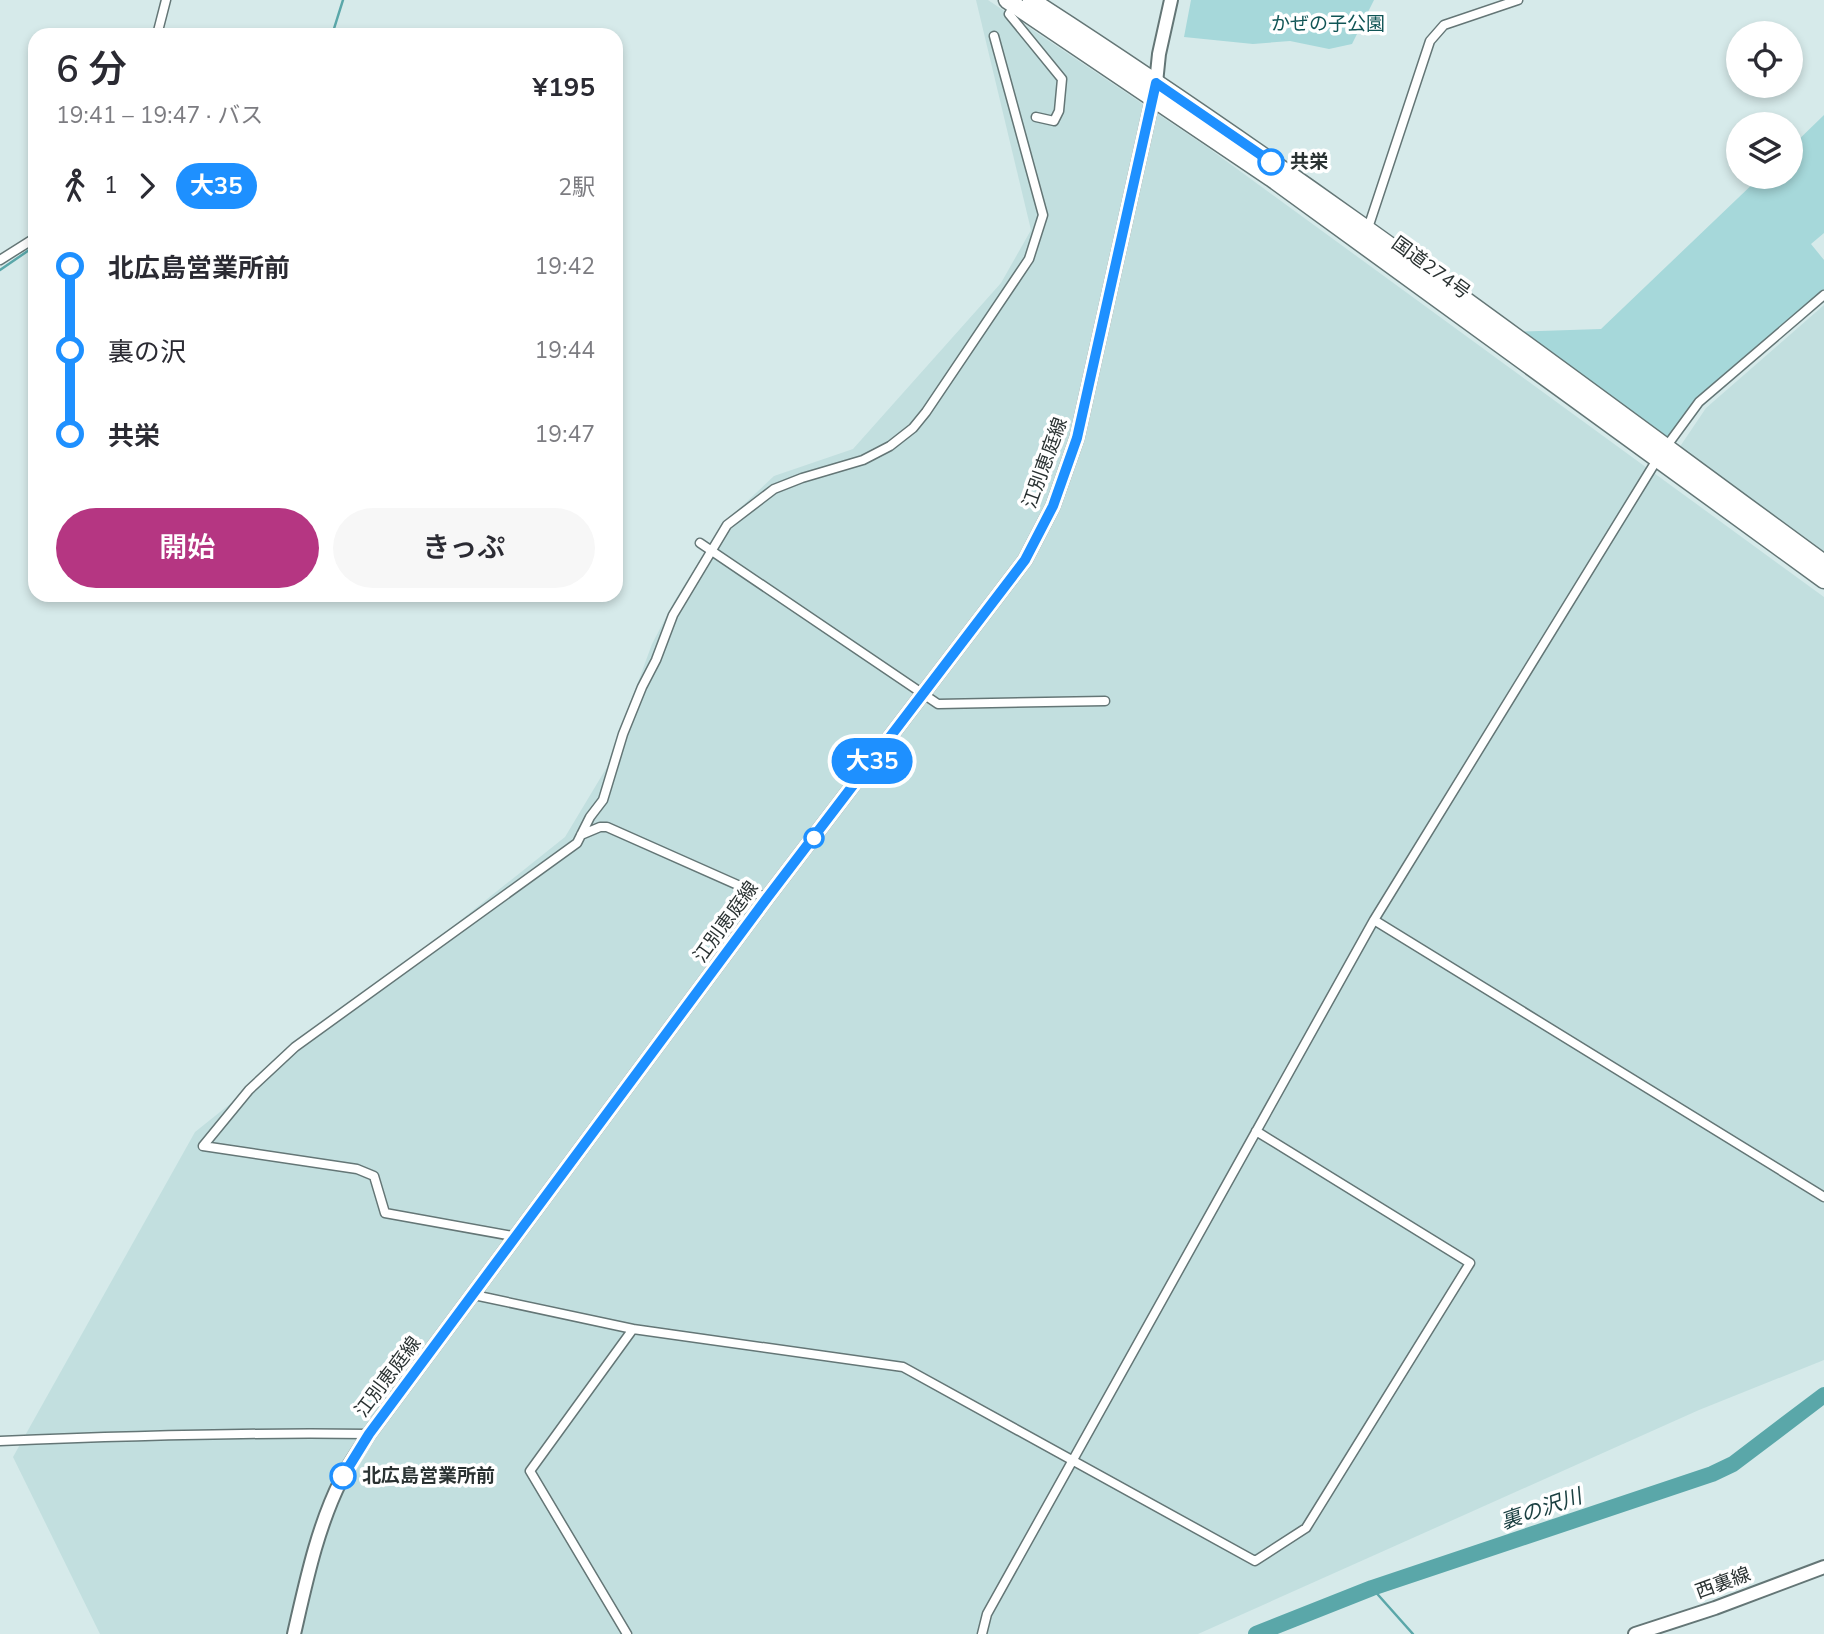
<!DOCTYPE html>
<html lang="ja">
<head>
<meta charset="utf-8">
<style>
	:root { --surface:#fff; --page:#f7f7f7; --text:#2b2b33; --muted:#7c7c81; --accent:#b53682 }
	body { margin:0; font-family:"Nunito Sans","Noto Sans JP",sans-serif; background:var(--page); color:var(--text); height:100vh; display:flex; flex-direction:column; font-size:26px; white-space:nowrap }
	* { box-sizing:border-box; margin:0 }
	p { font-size:23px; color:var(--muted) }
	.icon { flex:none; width:38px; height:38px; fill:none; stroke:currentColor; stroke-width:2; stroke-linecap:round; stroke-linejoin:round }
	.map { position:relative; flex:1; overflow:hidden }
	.sheet { position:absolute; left:28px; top:28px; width:595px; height:574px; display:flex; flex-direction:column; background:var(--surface); border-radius:21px; box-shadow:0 4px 10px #0003 }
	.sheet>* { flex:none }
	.badge { padding:0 14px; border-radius:23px; font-size:24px; line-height:46px }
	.controls { position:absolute; left:1726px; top:21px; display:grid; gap:14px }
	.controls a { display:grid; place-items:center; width:77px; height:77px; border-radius:50%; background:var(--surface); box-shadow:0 4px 10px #0003; font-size:35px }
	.map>.badge { position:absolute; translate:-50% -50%; box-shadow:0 0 0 4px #fff }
	.legs { display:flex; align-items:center; gap:10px; height:77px; padding:0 28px; font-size:23px }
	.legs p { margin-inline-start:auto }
	.headline { display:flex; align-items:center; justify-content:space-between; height:119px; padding:0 28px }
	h1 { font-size:38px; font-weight:600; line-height:52px }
	.cta { display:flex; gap:14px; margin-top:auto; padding:14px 28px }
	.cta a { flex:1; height:80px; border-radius:42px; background:var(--accent); color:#fff; font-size:28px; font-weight:600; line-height:80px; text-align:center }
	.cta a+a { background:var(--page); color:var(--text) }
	ul { padding:0 28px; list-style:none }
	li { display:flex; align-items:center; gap:24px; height:84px; font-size:26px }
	li i { display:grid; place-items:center; width:10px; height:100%; margin:0 9px; background:currentColor }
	li i::after { content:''; width:18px; height:18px; margin:-9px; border:5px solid; border-radius:50%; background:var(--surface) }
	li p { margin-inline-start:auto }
	li:first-child i { background:linear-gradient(#0000 50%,currentColor 0) }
	li:last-child i { background:linear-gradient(currentColor 50%,#0000 0) }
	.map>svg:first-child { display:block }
	.built { fill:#c2dfdf }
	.green { fill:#a6d8da }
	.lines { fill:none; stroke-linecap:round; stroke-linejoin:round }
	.stream { stroke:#5aa7a9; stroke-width:2.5 }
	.river { stroke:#5aa7a9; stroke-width:16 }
	.street-casing { stroke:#647676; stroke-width:11 }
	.secondary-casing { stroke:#647676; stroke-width:16 }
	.primary-casing { stroke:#647676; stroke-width:16 }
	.highway-casing { stroke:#647676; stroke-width:19 }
	.street { stroke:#fff; stroke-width:8 }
	.secondary { stroke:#fff; stroke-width:12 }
	.primary { stroke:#fff; stroke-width:12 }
	.highway { stroke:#fff; stroke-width:16 }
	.line-1-casing { stroke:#fff; stroke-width:16 }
	.line-1 { stroke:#1e90ff; stroke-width:10 }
	.stop-1-dot { fill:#fff; stroke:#1e90ff; stroke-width:3.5 }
	.labels { text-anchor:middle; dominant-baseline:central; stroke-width:7; stroke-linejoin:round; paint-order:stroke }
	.park-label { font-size:19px; fill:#105556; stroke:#fff }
	.stop-label { font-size:19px; font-weight:bold; fill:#2a3232; stroke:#fff; text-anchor:start }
	.street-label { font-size:19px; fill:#2a3232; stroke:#fff }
	.water-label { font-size:21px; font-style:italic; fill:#1b4042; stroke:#fff }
</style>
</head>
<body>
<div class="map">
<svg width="1824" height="1634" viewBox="0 0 1824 1634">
	<rect width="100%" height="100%" fill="#d6eaea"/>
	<!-- built -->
	<path class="built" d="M976,0H988L1207,147L1824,597V1360L1699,1410L1198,1634H100L13,1457L195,1132L565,837L607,767L652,644L675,600L722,525L774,476L853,449L1001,283L1031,230Z
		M1824,305V553L1679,448L1706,408Z"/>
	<!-- green -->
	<path class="green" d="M1191,0H1374L1352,44L1329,49L1290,41L1253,44L1184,37Z
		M1824,115V233L1811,244L1824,260V295L1699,402L1665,448L1508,332L1601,329L1760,177H1790V148Z"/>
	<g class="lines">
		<!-- stream -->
		<path class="stream" d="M332,35L343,0
			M0,270L35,246
			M1372,1588L1413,1634"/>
		<!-- river -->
		<path class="river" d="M1256,1634L1372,1588L1712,1474L1733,1464L1824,1395"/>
		<defs>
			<path id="street" d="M1015,4L1009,14L1062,79L1059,111L1054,121L1036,117
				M157,35L166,0
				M1367,231L1430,41L1444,25L1518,0
				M0,260L35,238
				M1666,447L1699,402L1824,295
				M700,543L938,704L1105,701
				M581,835L600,827H607L767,898
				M1374,920L1824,1197
				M518,1237L385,1213L374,1176L357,1169L203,1146L249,1090L295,1047L577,843L590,817L603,800L623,734L642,687L656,660L673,615L727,525L774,489L802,478L863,460L890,446L913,428L926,412L1029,259L1043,215L994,36
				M474,1295L633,1329
				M0,1441C123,1436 246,1432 369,1434
				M627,1634L530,1471L633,1329L903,1367L1255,1561L1306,1528L1470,1263L1256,1131
				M982,1634L987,1614L1374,920L1658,458"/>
			<path id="secondary" d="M1635,1634L1715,1608L1824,1567"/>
			<path id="primary" d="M294,1634C306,1582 317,1528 341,1480C349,1464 360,1449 369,1434L767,898L1025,560L1053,506L1077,438L1156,83L1159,54L1171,0"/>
			<path id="highway" d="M1007,0L1271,178L1824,580
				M1031,0C1303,175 1563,372 1824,563"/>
		</defs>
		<!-- street casing -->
		<use href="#street" class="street-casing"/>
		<!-- secondary casing -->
		<use href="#secondary" class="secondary-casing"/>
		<!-- primary casing -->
		<use href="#primary" class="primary-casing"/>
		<!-- highway casing -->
		<use href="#highway" class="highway-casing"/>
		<!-- street -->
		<use href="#street" class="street"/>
		<!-- secondary -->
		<use href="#secondary" class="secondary"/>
		<!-- primary -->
		<use href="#primary" class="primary"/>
		<!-- highway -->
		<use href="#highway" class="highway"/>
	</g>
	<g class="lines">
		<defs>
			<path id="line-1" d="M343,1476L369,1434L767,898L1025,560L1053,506L1077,438L1156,83L1271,162"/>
		</defs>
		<!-- line-1 casing -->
		<use href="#line-1" class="line-1-casing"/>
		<!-- line-1 -->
		<use href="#line-1" class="line-1"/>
	</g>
	<!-- markers -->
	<g class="stop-1-dot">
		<circle cx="1271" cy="162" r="12"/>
		<circle cx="814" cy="838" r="9"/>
		<circle cx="343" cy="1476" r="12"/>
	</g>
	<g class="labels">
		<!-- park labels -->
		<g class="park-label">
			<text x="1328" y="24">かぜの子公園</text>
		</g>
		<!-- stop labels -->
		<g class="stop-label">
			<text x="1290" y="162">共栄</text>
			<text x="362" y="1476">北広島営業所前</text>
		</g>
		<!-- street labels -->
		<g class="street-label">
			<text transform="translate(1431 268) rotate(36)">国道274号</text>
			<text transform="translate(1045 463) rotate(-70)">江別恵庭線</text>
			<text transform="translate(726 922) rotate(-54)">江別恵庭線</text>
			<text transform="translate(388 1377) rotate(-53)">江別恵庭線</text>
			<text transform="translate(1723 1583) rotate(-20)">西裏線</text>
		</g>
		<!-- water labels -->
		<g class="water-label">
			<text transform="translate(1541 1509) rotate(-19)">裏の沢川</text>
		</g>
	</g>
</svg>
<div class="controls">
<a><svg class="icon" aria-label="locate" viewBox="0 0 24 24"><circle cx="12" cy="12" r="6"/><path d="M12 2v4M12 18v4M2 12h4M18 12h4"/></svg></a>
<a><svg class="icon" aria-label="layers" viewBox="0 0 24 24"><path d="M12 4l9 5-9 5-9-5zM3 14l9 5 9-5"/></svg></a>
</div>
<b class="badge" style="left:872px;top:761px;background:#1e90ff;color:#fff">大35</b>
<section class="sheet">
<div class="headline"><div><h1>6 分</h1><p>19:41 – 19:47 · バス</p></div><b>¥195</b></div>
<div class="legs"><svg class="icon" aria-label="walk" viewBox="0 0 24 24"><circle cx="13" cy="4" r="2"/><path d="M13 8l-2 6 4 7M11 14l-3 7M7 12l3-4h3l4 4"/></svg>1<svg class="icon" aria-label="forward" viewBox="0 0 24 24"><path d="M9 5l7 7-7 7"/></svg><b class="badge" style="background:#1e90ff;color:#fff">大35</b><p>2駅</p></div>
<ul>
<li><i style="color:#1e90ff"></i><b>北広島営業所前</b><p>19:42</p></li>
<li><i style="color:#1e90ff"></i><span>裏の沢</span><p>19:44</p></li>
<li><i style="color:#1e90ff"></i><b>共栄</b><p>19:47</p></li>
</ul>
<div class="cta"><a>開始</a><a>きっぷ</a></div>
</section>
</div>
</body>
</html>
